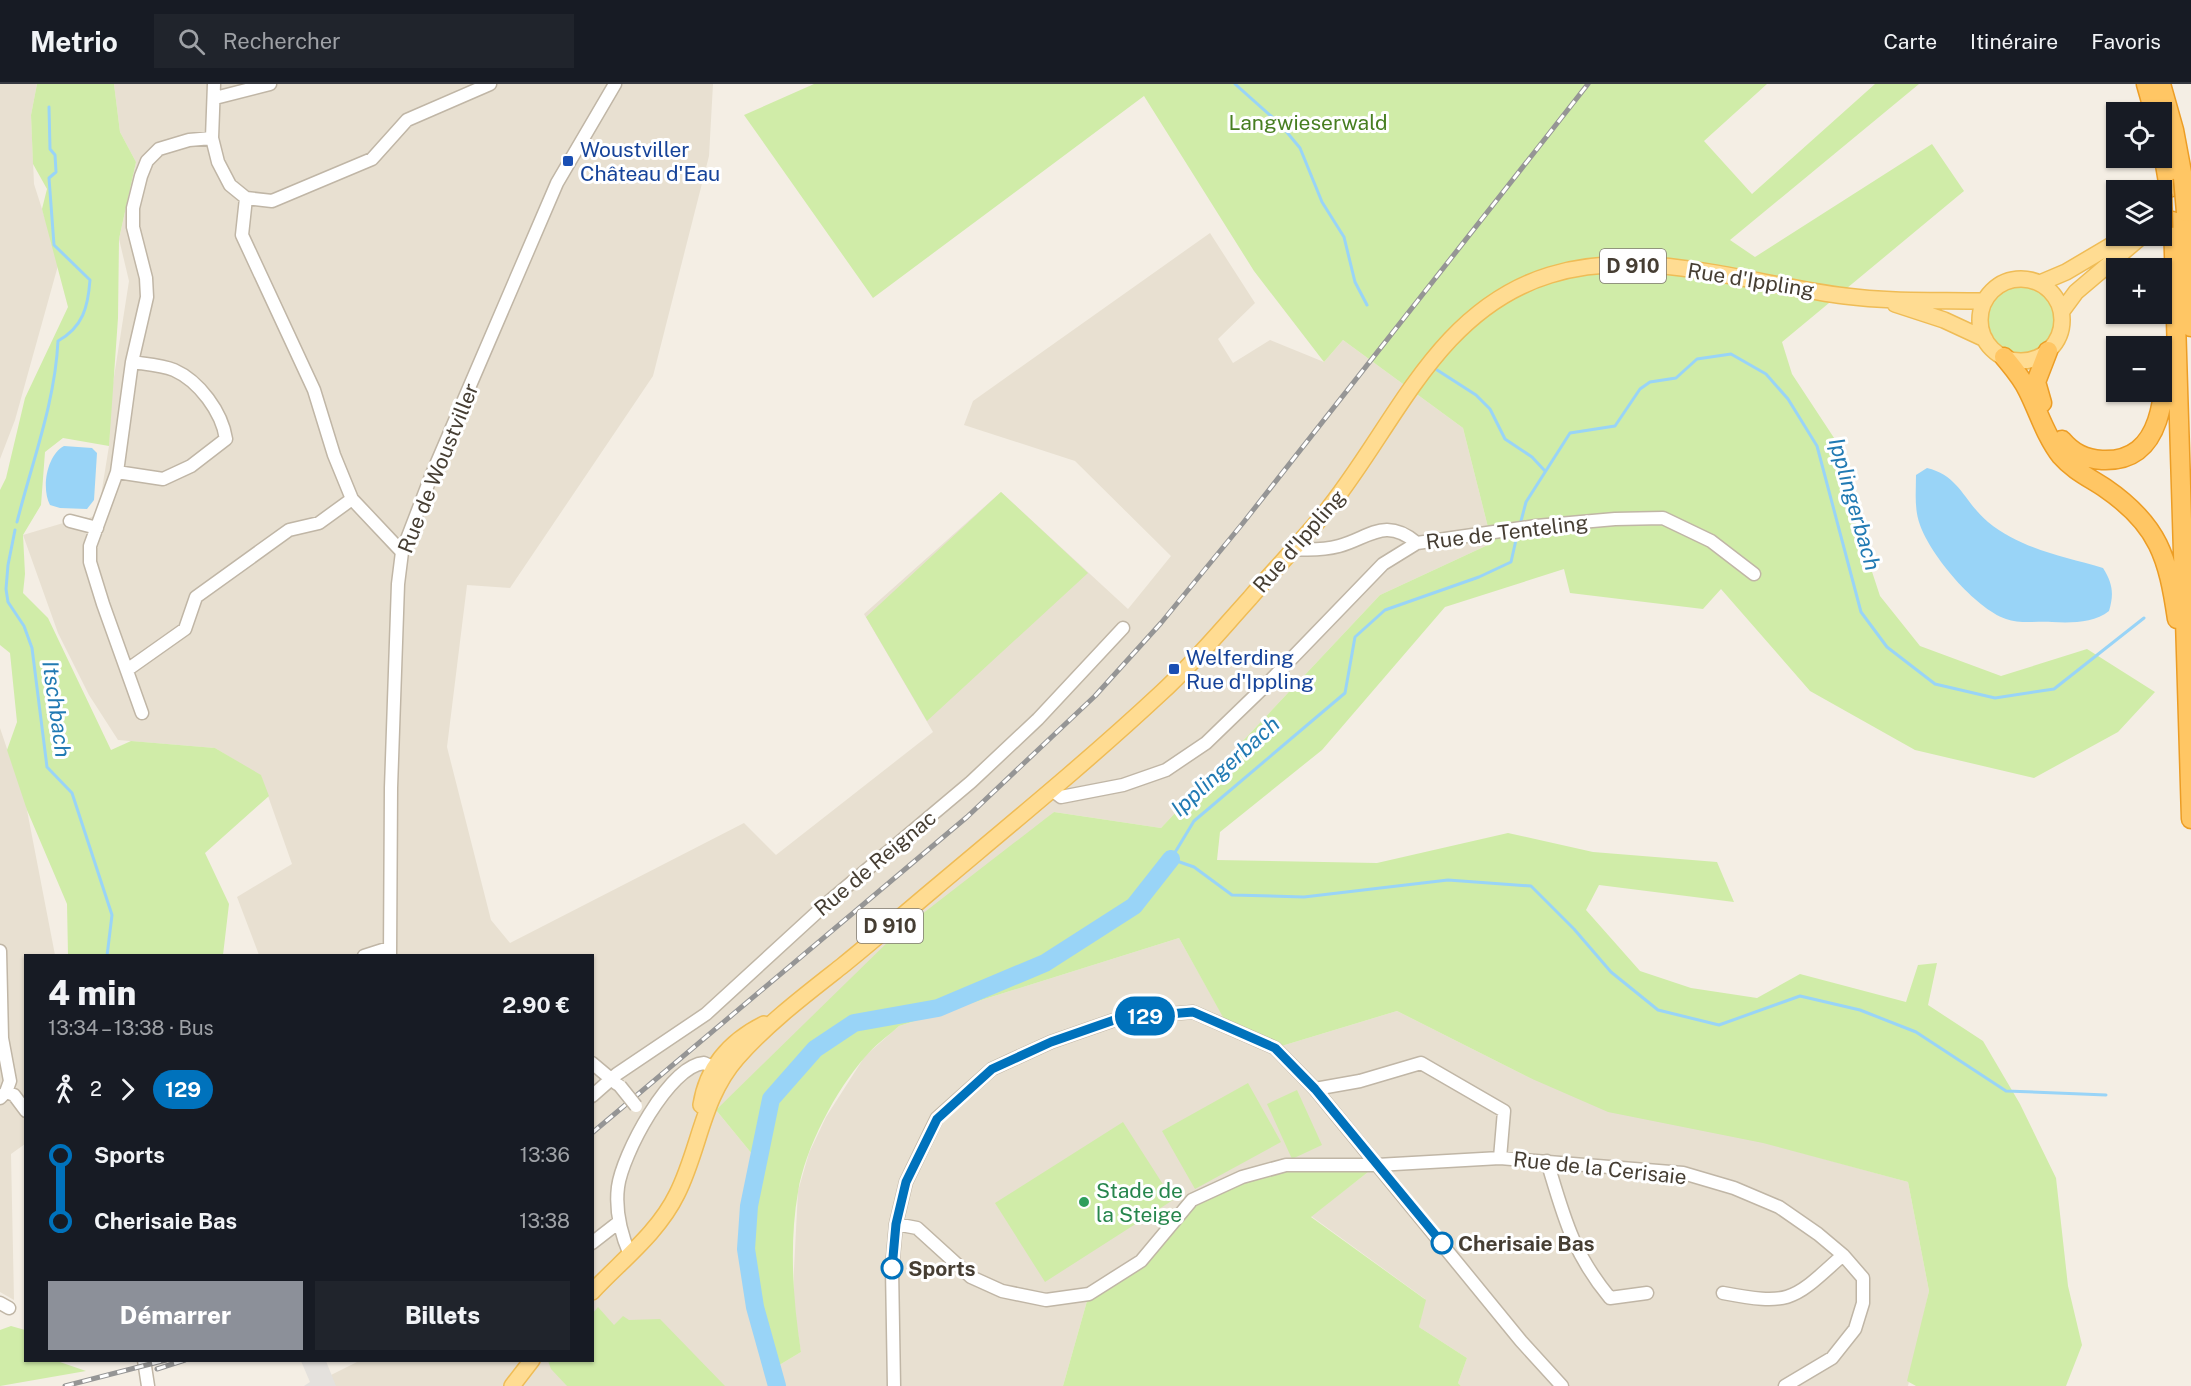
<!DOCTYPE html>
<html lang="fr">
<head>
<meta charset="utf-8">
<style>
	:root { --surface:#171b24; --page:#20242c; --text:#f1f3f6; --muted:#9ea1a6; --line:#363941; --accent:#8c9099 }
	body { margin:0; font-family:"Public Sans",sans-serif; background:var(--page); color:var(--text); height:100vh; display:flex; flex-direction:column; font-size:22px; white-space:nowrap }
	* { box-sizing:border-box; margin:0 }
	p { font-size:20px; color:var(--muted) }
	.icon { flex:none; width:33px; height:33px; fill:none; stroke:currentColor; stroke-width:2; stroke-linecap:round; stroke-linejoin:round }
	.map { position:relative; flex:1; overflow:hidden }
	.panel { position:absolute; left:24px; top:870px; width:570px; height:408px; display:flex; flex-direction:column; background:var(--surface); border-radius:0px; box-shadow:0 2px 4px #0004 }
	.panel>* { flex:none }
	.badge { padding:0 12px; border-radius:20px; font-size:21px; line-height:39px }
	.buttons { position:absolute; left:2106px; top:18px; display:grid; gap:12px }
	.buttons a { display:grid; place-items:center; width:66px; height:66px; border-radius:0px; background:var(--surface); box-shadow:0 2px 4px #0004; font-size:30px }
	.map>.badge { position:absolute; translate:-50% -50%; box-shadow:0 0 0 3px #fff }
	.legs { display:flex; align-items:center; gap:9px; height:66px; padding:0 24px; font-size:20px }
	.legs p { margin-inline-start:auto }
	.head { display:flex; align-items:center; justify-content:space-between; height:102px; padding:0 24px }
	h1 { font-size:33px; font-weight:800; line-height:45px }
	.button { display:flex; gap:12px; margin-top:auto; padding:12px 24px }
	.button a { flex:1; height:69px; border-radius:0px; background:var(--accent); color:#fff; font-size:24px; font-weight:800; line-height:69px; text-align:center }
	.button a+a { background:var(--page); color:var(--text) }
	ul { padding:0 24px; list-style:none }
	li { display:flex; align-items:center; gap:21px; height:66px; font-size:22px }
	li i { display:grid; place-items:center; width:9px; height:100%; margin:0 8px; background:currentColor }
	li i::after { content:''; width:15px; height:15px; margin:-8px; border:4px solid; border-radius:50%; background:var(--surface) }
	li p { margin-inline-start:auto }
	li:first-child i { background:linear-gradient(#0000 50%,currentColor 0) }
	li:last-child i { background:linear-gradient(currentColor 50%,#0000 0) }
	header { display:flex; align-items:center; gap:36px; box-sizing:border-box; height:84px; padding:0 30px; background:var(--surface); border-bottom:2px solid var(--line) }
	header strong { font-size:28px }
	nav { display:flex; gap:33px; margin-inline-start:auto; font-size:21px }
	.search { width:420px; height:54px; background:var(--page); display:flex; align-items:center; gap:15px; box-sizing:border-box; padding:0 21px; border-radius:0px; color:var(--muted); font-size:22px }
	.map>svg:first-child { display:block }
	.residential { fill:#e8e0d1 }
	.green { fill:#d0eca8 }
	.parking { fill:#e4e1dd }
	.water { fill:#99d4f7 }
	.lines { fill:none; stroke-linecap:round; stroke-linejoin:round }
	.stream { stroke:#99d4f7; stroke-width:3 }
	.river { stroke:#99d4f7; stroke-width:18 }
	.minor-casing { stroke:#c0b6a6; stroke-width:15 }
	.major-casing { stroke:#efbc56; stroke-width:18 }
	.highway-casing { stroke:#ec9d25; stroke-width:21 }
	.minor { stroke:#fff; stroke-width:12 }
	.major { stroke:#ffdc92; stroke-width:15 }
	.highway { stroke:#ffc664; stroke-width:18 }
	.rail-casing { stroke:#959595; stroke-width:5 }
	.rail { stroke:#fff; stroke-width:3; stroke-dasharray:9; stroke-linecap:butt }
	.minor-bridge-casing { stroke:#c0b6a6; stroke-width:15; stroke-linecap:butt }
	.highway-bridge-casing { stroke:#ec9d25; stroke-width:21; stroke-linecap:butt }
	.minor-bridge { stroke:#fff; stroke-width:12 }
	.highway-bridge { stroke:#ffc664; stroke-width:18 }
	.line-1-casing { stroke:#fff; stroke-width:14 }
	.line-1 { stroke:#0072bc; stroke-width:9 }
	.transit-dot { fill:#1a4fb4; stroke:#fff; stroke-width:2 }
	.leisure-dot { fill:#2e9e5b; stroke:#fff; stroke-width:2 }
	.stop-1-dot { fill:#fff; stroke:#0072bc; stroke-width:3 }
	.labels { text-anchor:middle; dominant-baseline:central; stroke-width:6; stroke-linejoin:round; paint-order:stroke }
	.shield { fill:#fff; stroke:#7e7870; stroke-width:1.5 }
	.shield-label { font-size:20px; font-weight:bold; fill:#463e33 }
	.park-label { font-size:21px; fill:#477e21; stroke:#fff }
	.transit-label { font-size:21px; fill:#164399; stroke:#fff; text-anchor:start }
	.street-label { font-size:21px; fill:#463e33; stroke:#fff }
	.leisure-label { font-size:21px; fill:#27864d; stroke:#fff; text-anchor:start }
	.stop-label { font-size:21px; font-weight:bold; fill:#463e33; stroke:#fff; text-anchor:start }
	.water-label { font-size:22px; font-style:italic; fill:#217ab3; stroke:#fff }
</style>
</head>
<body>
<header>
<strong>Metrio</strong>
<div class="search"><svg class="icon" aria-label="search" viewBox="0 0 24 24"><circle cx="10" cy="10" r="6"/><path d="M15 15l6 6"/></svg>Rechercher</div>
<nav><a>Carte</a><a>Itinéraire</a><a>Favoris</a></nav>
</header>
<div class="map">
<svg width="2191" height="1302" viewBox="0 0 2191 1302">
	<rect width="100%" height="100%" fill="#f4eee4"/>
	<!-- residential -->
	<path class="residential" d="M0,0H37L31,31L34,100L59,178L15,336L0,375Z
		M114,0H713L709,72L653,292L510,504L467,501L447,663L491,836L510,859L744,739L776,771L933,648L864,530L1001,408L1128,525L1171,472L1075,377L964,341L973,317L1210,149L1255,219L1218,255L1233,279L1270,256L1324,278L1343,256L1463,344L1492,459L1380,511L1161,744L1054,728L716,1026L757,1076L749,1122L746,1165L755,1223L771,1286L801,1268L794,1226V1185L798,1107L809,1069L826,1033L865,972L899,942L1179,854L1229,943L1275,964L1397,927L1530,994L1908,1098L1929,1207L1908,1302H1461L1458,1299L1467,1274L1419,1243L1425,1215L1311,1132L1376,1082L1141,1177L1089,1210L1063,1302H309L359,1277L592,1276V872L259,871L237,813L292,780L261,692L215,664L118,656L89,611L58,549L23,451L70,437V431L89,434L98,430L109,362L111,312L129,197L119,155L136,78L120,48Z
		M0,644L26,721L55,871L26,872L25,1060L11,1070L14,1216L0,1208Z"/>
	<!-- green -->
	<path class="green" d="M37,0H114L120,48L136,78L119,155L118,234L109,362L63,354L45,368L41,421L23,451L25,490L23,509L48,534L111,666L131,657L215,664L261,691L269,712L205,769L229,820L223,871H68L67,820L27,726L7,666L17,638L10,569L0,561V406L6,394L25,314L68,223L42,125L47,105L33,80L31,31Z
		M814,0H1767L1704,57L1752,110L1875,0H1919L1730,156L1755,173L1932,60L1964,107L1782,258L1792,290L1840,363L1854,433L1880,512L1920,562L2001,592L2087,565L2155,608L2118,648L2034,694L1915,666L1810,607L1721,505L1703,525L1570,509L1564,485L1445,523L1322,666L1220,748L1217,776L1377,779L1508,749L1593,768L1717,778L1734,818L1599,801L1586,826L1640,887L1691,904L1757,914L1800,890L1906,918L1918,881L1937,879L1928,921L1983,957L2020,1020L2056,1094L2068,1202L2082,1261L2066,1302H1916L1907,1297L1929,1207L1908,1098L1763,1059L1608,1028L1530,994L1397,927L1275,964L1229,944L1179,854L899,942C888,952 875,961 865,973C836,1006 805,1064 798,1108C789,1160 793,1216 801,1268L771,1286L755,1223L746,1165L757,1076L716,1026L895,851L1054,728L1161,744L1380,511L1492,459L1463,344L1343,256L1324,278L1254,187L1144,12L873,214L744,31Z
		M1986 235a35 35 0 1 1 70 0a35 35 0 1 1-70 0Z
		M1001,408L1088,489L927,637L866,533Z
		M1248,999L1281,1058L1195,1105L1162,1047Z
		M1297,1006L1322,1061L1292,1075L1267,1020Z
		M1123,1038L1173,1116L1045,1198L995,1119Z
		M1286,1081H1377L1311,1133L1426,1216L1419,1243L1467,1274L1458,1299L1461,1302H1063L1089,1210L1141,1177L1192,1116Z
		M598,1223L614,1241L623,1232L629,1236L660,1235L725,1302H567L551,1285L548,1277L592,1276L593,1229Z
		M11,1242L25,1246L26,1276L57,1277L86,1287L0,1302V1246Z"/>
	<!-- parking -->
	<path class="parking" d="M301,1277H326L336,1302H304L310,1298Z"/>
	<!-- water -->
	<path class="water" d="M64,362L92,364L97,369L94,416L87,425L60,424L50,421C41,404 47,371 64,362Z
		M1927,384C1960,392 1964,418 1988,438C2021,465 2062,472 2103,484C2113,500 2114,510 2109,527C2094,539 2071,539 2052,538C2038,537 2019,540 2006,535C1975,524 1931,472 1920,441C1914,425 1916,408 1916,391Z"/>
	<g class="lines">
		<!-- stream -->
		<path class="stream" d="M1235,0L1280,40L1300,64L1322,118L1344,153L1355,198L1367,221
			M1434,284L1476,311L1490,325L1505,355L1532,373L1545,387
			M17,438C32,378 55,319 58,257C83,243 88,223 90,196L54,161L49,94L56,88L55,71L50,65L49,23
			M1520,441L1526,418L1570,349L1615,342L1640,305L1650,298L1676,294L1697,275L1731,270L1766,290L1788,315L1817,362L1861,528L1887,563L1935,600L1995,614L2054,605L2144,534
			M15,446L8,481L6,505L8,518L24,542L32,564L47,683L72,709L112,831L107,872
			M1518,447L1511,478L1479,493L1385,526L1355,553L1345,609L1194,737L1171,775L1194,783L1232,811L1304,813L1448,796L1531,802L1574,845L1611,888L1658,926L1719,941L1800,912L1860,926L1916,948L2006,1007L2106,1011"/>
		<!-- river -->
		<path class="river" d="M777,1302L755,1223L746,1165L749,1122L771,1015L815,965L854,939L938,924L1045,879L1134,822L1171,775"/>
		<defs>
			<path id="minor" d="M214,0L212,54L218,78L230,101L246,114L272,117L372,75L407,36L490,0
				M215,14L270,0
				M246,114L242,151L314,306L334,371L352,415L402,468
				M117,388L163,395L191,382L226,355C222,328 199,297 174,286C162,281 145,280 132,278
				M70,437L97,444
				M1293,465C1308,466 1324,466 1339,462C1369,454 1385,432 1417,459
				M127,586L185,545L196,513L289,446L319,439L352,415
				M142,629L103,520L90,478V462L117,388L132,278L147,213L146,194L133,143V124L141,92L147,77L159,65L189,56L212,54
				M1052,706L1061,713L1123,701L1166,686L1206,659L1266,601L1383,480L1417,459L1536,442L1615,435L1663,434L1711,457L1754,490
				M0,867L2,954L10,997L6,1008L0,1014
				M364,872L389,864
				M390,872L391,704L398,500L402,468L432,390L557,99L615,0
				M592,979L617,1000
				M1315,1005L1360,997L1421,979L1504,1027L1500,1074
				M6,1008L14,1011L26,1027
				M592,1012L617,990L706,930L826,820L971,698L1038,635L1123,544
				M1547,1077C1564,1133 1572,1168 1610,1214L1647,1209
				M896,1140L917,1144L971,1193L1002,1207L1046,1216L1089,1210L1141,1177L1192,1116L1242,1093L1286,1081H1377L1500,1074L1683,1089L1734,1104L1779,1123L1818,1150L1843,1171L1863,1194V1219L1855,1245L1832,1274L1785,1302
				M592,1159L619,1138
				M630,1171C621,1150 615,1127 618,1103C622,1071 669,982 704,979L722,987
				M1723,1209C1792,1222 1793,1216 1843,1171
				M0,1219L9,1224
				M144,1276L148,1302
				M894,1302L892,1184L896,1140L906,1098L937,1034L992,985L1051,958L1120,934L1193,928L1275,964L1315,1005L1521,1257L1562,1302"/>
			<path id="major" d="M1980 236a41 41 0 1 1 82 0a41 41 0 1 1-82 0Z
				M2040,199L2066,188L2127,152
				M1895,220L1944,236L1985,255
				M2062,227L2076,208L2142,152
				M701,1021C707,983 730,957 764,940
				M592,1208C622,1176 658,1149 677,1110C700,1064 702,1014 737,974C768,939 805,911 842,882C873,857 904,830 935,804C1011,740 1088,677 1161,609C1193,580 1221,546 1250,514C1274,486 1300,459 1324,430C1394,345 1435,226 1550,191C1645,162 1749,200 1845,212C1891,218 1938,216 1984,217
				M512,1302L532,1276"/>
			<path id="highway" d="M2146,0L2154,28
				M2161,0L2174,46L2183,94
				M2162,63L2169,104
				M2186,128L2191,243
				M2173,137L2191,735
				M2004,273C2013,284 2022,294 2028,307C2039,329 2046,353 2061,372C2073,386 2090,394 2105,404C2159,441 2168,474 2177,535
				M2042,319L2036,298L2048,267
				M2062,356C2073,369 2085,375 2102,376C2165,379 2165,306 2165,263"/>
		</defs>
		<!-- minor casing -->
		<use href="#minor" class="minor-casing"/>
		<!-- major casing -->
		<use href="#major" class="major-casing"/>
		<!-- highway casing -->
		<use href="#highway" class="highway-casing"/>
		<!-- minor -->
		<use href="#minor" class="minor"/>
		<!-- major -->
		<use href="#major" class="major"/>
		<!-- highway -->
		<use href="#highway" class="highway"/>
		<defs>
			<path id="rail" d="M592,1049L967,733L1095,612L1161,539L1243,439L1588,0
				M157,1285L185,1276
				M65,1302L166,1276"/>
		</defs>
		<!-- rail casing -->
		<use href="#rail" class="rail-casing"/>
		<!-- rail -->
		<use href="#rail" class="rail"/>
		<defs>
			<path id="minor-bridge" d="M620,1002L636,1022"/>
			<path id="highway-bridge" d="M2183,94L2186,128
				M2162,110L2163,144"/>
		</defs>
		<!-- minor-bridge casing -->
		<use href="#minor-bridge" class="minor-bridge-casing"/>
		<!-- highway-bridge casing -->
		<use href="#highway-bridge" class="highway-bridge-casing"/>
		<!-- minor-bridge -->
		<use href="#minor-bridge" class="minor-bridge"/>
		<!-- highway-bridge -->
		<use href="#highway-bridge" class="highway-bridge"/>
	</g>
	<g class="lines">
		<defs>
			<path id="line-1" d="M892,1184L896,1140L906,1098L937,1035L992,985L1051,958L1120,934L1193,928L1275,964L1315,1005L1442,1159"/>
		</defs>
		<!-- line-1 casing -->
		<use href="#line-1" class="line-1-casing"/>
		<!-- line-1 -->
		<use href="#line-1" class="line-1"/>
	</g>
	<!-- markers -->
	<g class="transit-dot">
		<rect x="562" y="71" width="12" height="12" rx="3"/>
		<rect x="1168" y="579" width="12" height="12" rx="3"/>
	</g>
	<circle class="leisure-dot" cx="1084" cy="1118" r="6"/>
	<g class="stop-1-dot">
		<circle cx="1442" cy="1159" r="10"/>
		<circle cx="892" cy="1184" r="10"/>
	</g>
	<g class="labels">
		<!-- shield labels -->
		<g class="shield">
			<rect x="1600" y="165" width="66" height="34" rx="4.5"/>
			<rect x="857" y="825" width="66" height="34" rx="4.5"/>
		</g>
		<g class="shield-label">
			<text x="1633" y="182">D 910</text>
			<text x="890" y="842">D 910</text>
		</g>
		<!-- park labels -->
		<g class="park-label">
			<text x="1308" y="38">Langwieserwald</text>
		</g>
		<!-- transit labels -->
		<g class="transit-label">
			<text x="580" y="65">Woustviller<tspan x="580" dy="24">Château d'Eau</tspan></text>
			<text x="1186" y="573">Welferding<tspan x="1186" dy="24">Rue d'Ippling</tspan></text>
		</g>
		<!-- street labels -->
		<g class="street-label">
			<text transform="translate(1751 196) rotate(9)">Rue d'Ippling</text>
			<text transform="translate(438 384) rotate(-68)">Rue de Woustviller</text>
			<text transform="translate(1507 448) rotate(-7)">Rue de Tenteling</text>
			<text transform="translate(1299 457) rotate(-49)">Rue d'Ippling</text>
			<text transform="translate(875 779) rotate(-40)">Rue de Reignac</text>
			<text transform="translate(1600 1084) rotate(6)">Rue de la Cerisaie</text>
		</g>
		<!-- leisure labels -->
		<g class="leisure-label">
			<text x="1096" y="1106">Stade de<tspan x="1096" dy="24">la Steige</tspan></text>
		</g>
		<!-- stop labels -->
		<g class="stop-label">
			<text x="1458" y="1159">Cherisaie Bas</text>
			<text x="908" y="1184">Sports</text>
		</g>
		<!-- water labels -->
		<g class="water-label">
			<text transform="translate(1855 420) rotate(74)">Ipplingerbach</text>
			<text transform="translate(57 625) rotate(82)">Itschbach</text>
			<text transform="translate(1225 682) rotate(-42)">Ipplingerbach</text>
		</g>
	</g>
</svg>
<div class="buttons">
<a><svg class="icon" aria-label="locate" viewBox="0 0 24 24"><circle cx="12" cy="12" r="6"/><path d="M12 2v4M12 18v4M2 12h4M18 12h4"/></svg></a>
<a><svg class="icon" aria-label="layers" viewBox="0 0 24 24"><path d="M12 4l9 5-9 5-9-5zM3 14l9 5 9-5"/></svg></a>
<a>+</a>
<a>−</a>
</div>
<b class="badge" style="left:1145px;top:932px;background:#0072bc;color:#fff">129</b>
<section class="panel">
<div class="head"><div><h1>4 min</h1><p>13:34 – 13:38 · Bus</p></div><b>2.90 €</b></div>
<div class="legs"><svg class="icon" aria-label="walk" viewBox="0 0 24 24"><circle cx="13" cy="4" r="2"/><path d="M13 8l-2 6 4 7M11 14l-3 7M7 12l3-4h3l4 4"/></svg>2<svg class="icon" aria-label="forward" viewBox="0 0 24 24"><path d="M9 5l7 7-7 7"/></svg><b class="badge" style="background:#0072bc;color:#fff">129</b></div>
<ul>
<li><i style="color:#0072bc"></i><b>Sports</b><p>13:36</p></li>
<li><i style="color:#0072bc"></i><b>Cherisaie Bas</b><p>13:38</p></li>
</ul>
<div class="button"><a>Démarrer</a><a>Billets</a></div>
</section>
</div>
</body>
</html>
